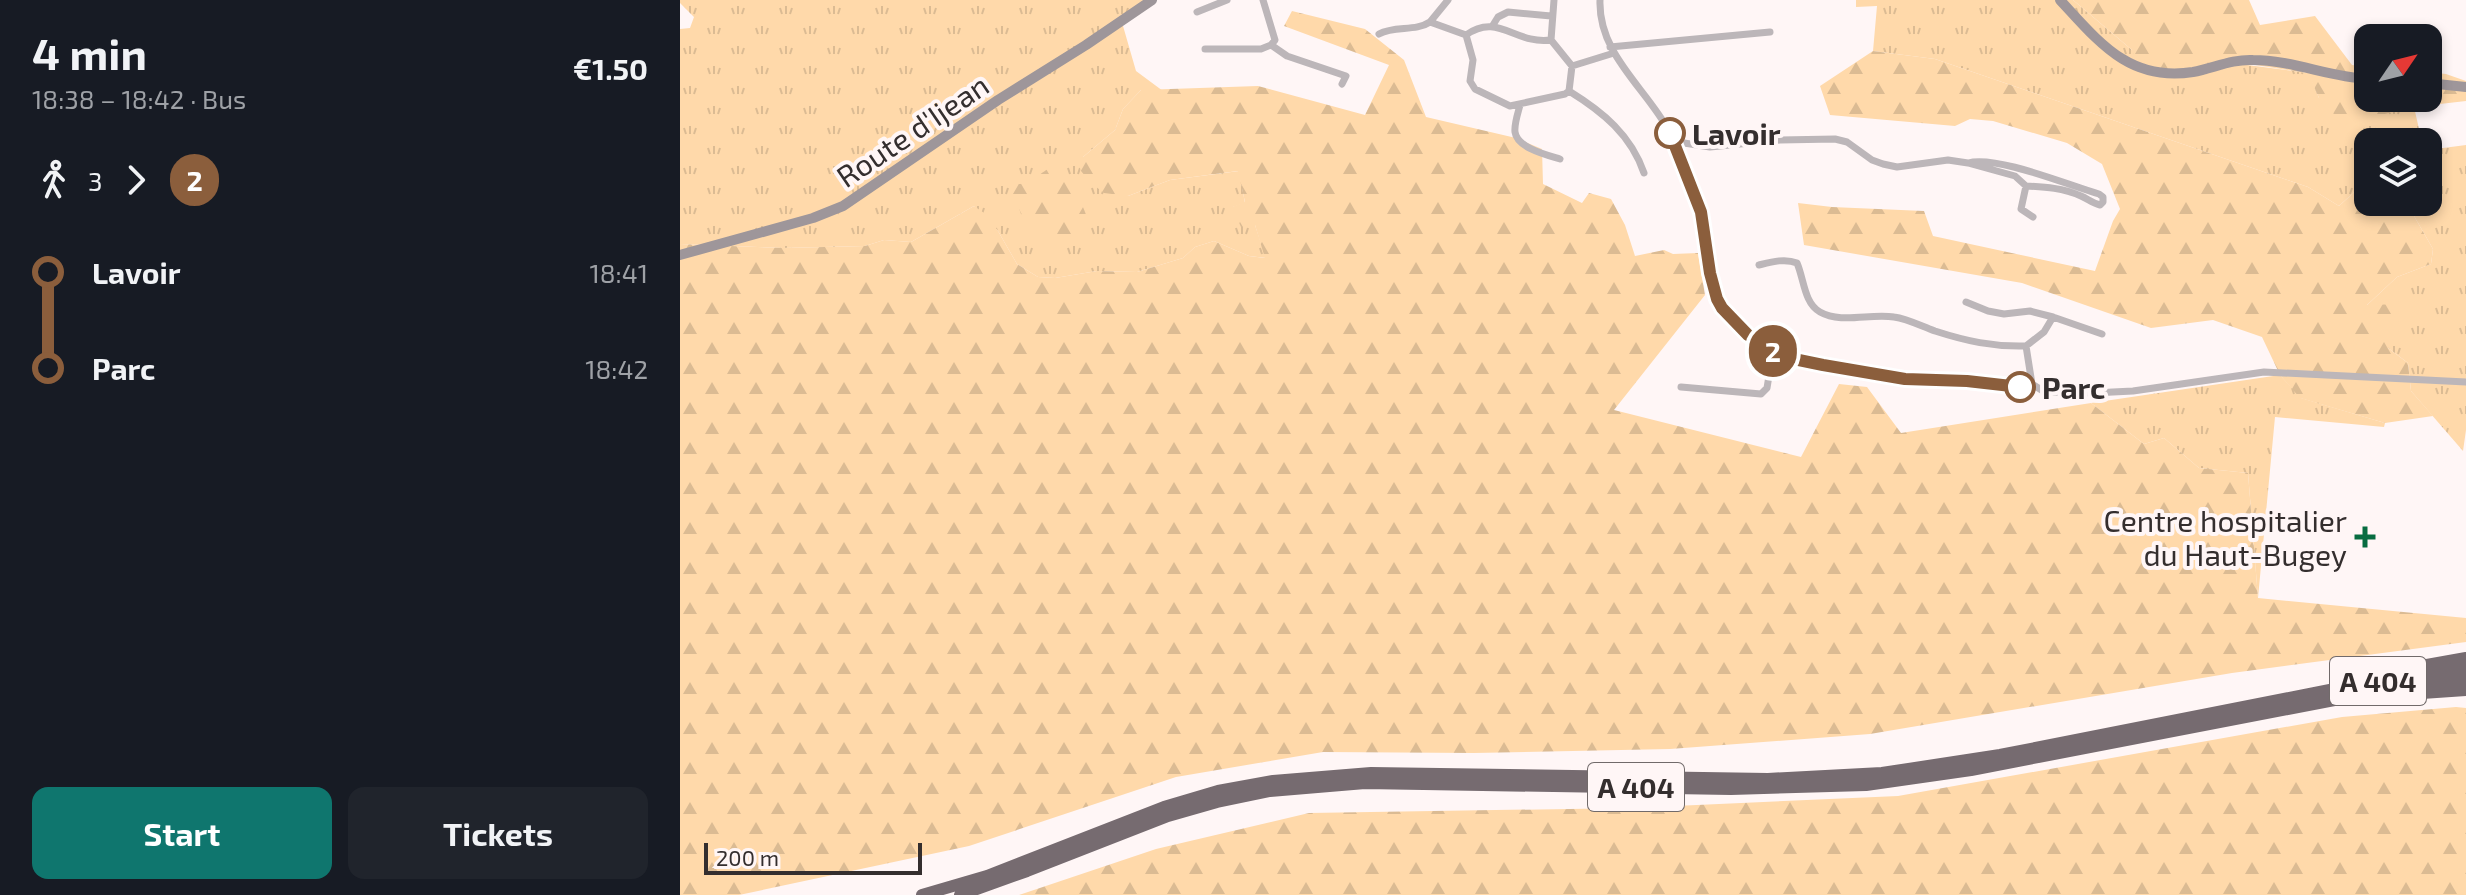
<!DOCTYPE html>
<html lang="en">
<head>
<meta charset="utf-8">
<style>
	:root { --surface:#171b24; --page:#20242c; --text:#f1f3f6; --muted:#9ea1a6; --accent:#0f766e }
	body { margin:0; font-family:"Exo 2",sans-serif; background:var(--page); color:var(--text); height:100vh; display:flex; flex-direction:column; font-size:30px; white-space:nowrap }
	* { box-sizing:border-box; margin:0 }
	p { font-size:26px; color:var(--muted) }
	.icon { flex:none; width:44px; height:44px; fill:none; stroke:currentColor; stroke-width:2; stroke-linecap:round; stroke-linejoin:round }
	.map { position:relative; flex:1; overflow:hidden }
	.side { display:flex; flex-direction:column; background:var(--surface); width:680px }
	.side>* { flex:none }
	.badge { padding:0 16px; border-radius:26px; font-size:28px; line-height:52px }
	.needle { width:52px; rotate:55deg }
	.buttons { position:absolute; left:1674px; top:24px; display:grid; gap:16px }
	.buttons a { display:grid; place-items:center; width:88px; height:88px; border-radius:16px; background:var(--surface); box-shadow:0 4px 12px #0003; font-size:40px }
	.scale { position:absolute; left:24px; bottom:20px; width:218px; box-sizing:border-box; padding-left:8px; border:4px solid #342e2e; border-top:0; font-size:22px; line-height:28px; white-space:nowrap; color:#342e2e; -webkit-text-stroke:6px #fff6f6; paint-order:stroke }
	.map>.badge { position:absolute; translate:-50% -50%; box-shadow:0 0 0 4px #fff }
	.legs { display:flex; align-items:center; gap:12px; height:88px; padding:0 32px; font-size:26px }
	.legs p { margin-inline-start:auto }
	.headline { display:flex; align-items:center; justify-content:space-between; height:136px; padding:0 32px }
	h1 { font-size:44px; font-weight:700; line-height:60px }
	.button { display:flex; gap:16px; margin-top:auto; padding:16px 32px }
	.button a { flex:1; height:92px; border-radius:16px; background:var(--accent); color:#fff; font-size:32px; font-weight:700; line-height:92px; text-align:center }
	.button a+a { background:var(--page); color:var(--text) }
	ul { padding:0 32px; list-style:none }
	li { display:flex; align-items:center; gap:28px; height:96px; font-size:30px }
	li i { display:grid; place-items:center; width:12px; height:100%; margin:0 10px; background:currentColor }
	li i::after { content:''; width:20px; height:20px; margin:-10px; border:6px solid; border-radius:50%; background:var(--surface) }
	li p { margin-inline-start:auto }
	li:first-child i { background:linear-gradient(#0000 50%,currentColor 0) }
	li:last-child i { background:linear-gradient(currentColor 50%,#0000 0) }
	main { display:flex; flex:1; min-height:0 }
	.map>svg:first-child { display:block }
	.grass { fill:url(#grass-tufts) }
	.forest { fill:url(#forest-firs) }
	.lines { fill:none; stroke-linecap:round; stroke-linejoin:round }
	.street { stroke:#bcb6b9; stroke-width:7 }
	.secondary { stroke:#9e969a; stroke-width:10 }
	.highway { stroke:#766b70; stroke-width:12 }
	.line-1-casing { stroke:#fff; stroke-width:18 }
	.line-1 { stroke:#8b5e3c; stroke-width:12 }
	.stop-1-dot { fill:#fff; stroke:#8b5e3c; stroke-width:4 }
	.poi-dot { fill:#086c41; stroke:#fff6f6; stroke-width:3 }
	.labels { text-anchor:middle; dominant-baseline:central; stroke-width:8; stroke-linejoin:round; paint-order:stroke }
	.shield { fill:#fff6f6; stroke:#716a6a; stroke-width:2 }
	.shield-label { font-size:28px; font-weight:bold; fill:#342e2e }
	.street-label { font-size:30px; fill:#342e2e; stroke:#fff6f6 }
	.stop-label { font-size:30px; font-weight:bold; fill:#342e2e; stroke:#fff6f6; text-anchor:start }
	.poi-label { font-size:30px; fill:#342e2e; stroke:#fff6f6; text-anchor:end }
</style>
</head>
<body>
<main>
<section class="side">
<div class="headline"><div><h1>4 min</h1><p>18:38 – 18:42 · Bus</p></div><b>€1.50</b></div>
<div class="legs"><svg class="icon" aria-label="walk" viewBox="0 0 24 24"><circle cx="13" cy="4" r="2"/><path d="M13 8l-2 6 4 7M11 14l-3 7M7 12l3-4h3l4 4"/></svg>3<svg class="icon" aria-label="forward" viewBox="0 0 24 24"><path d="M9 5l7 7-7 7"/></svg><b class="badge" style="background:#8b5e3c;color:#fff">2</b></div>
<ul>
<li><i style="color:#8b5e3c"></i><b>Lavoir</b><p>18:41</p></li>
<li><i style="color:#8b5e3c"></i><b>Parc</b><p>18:42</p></li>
</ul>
<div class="button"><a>Start</a><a>Tickets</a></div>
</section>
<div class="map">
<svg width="1786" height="895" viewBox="0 0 1786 895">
	<defs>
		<pattern id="grass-tufts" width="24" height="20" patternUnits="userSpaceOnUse" patternTransform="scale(2)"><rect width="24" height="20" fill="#ffd9aa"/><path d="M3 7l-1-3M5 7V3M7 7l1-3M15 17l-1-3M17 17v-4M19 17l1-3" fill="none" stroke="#dbbb93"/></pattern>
		<pattern id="forest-firs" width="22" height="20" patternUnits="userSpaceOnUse" patternTransform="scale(2)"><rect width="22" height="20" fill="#ffd9aa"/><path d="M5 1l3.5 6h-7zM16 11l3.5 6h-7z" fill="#dbbb93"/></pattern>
	</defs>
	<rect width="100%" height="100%" fill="#fff6f6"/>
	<!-- grass -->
	<path class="grass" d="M0,0H470L441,19L456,71L483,91L461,90L443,109L435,130L403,157L448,196L490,180L559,171L565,203L553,207L575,225L586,258L569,256L534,241L515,247L503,258L457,272L417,271L375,278L358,277L337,264L318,231L294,206L231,242L204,240L185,246L103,248L0,244V29L10,28L14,17L0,3Z
		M1176,0H1393L1452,50L1629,73L1639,98L1716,111L1734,107L1742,142H1688C1688,182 1689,179 1659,206L1628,187L1255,59L1193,51L1197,6L1176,7Z
		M1786,145V430L1783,451L1731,391L1728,363L1708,348L1686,306L1717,277L1751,264L1753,249L1726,202H1748V150Z
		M1600,375L1621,398L1705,423L1704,427L1595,417L1578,598L1568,473L1519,468L1484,438L1464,444L1411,403Z"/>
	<!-- forest -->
	<path class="forest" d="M1393,0H1569L1580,25L1635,16L1672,65L1688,67V98H1748V72L1766,74L1786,81V101L1734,107L1663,124L1639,98L1628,73L1555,62L1482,77L1456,62L1452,50Z
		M612,11L685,29L724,60L746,117L836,138L862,149L863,184L902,203L909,193L931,199L945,225L955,256L984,250L993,254L1018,253L1025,295L934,410L1121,457L1159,384L1187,387L1221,433L1411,403L1464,444L1484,438L1519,468L1568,473L1578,598L1786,618V642L1552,673L1190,734L990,749L794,753L643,752L496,777L289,846L59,895H0V244L103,248L185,246L204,240L231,242L294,206L307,215L318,231L337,264L358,277L375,278L417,271L457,272L503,258L515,247L534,241L569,256L585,258L575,225L561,227L552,207L565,202L558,171L490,180L448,196L424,193L411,183L401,171L397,159L403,157L435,130L443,109L461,90L578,86L685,115L709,65L604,26Z
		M1193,51L1255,59L1628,187L1659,206L1682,185L1688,175V202H1726L1753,249L1751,264L1717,277L1687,305L1724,304L1708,348L1728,363L1731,391L1753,416L1705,423L1620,398L1600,375L1582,337L1533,320L1471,328L1342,283L1124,245L1118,203L1152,207L1244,211L1253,236L1415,271L1433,221L1440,209L1422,164L1387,143L1313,121L1290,119L1275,126L1150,115L1140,86Z
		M373,167C393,183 401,199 409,223L400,234C353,247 344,222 328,184L330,182C351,190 357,172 373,167Z
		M1776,707L1786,708V895H339L476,849L629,813L950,808L1218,796L1662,717Z"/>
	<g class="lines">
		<!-- street -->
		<path class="street" d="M583,0L595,40L591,45L607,56L666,76L662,84
			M768,0L750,22L786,35C818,12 835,45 871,40L892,66L889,91L885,94L830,106L795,89L790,81L793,60L786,35
			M920,0C918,54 966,88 989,131C1005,162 1020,200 1026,234C1029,258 1028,284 1040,305C1068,352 1123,362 1172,371C1189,374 1207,378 1226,379C1246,381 1266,380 1286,381C1307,383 1332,393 1352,384L1363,391L1372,392L1413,393L1453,391L1584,372L1786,382
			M517,12L547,0
			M813,25L818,17L828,12L871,16
			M699,34C715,25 735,32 750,22
			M871,40L874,0
			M930,47L1090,32
			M525,49H581L591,45
			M892,66L934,53
			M889,91C923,112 951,135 964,173
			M840,105C838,113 834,124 835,132C837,148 867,155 880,159
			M995,146L1004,143L1030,147L1100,140L1155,139L1167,142L1192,160L1203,164L1217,167L1268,160L1288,163L1335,176L1346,186C1366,187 1383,188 1401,196C1408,199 1412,203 1420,205L1423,202V197L1419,194C1388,185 1316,155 1288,163
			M1346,186L1341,209L1353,217
			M1079,265C1091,262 1105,258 1117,263C1124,279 1124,303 1140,312C1161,324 1191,313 1214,317C1228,319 1241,326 1255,331C1286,341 1313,347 1346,346L1352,384
			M1286,302L1308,311L1324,314L1350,311L1373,317L1364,332L1346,346
			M1373,317L1422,334
			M1001,387L1081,394L1087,388L1093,351"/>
		<!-- secondary -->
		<path class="secondary" d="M1380,0C1419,42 1449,82 1513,72C1534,68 1552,59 1573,60C1612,60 1649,77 1688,79
			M1748,83L1786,87
			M0,255L133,218L163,206L318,100L406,45L472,0"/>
		<!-- highway -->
		<path class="highway" d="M1730,668L1786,658
			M1713,695L1786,690
			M242,895L307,876L484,807L538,791L593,781L691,773L1088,779L1202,773L1320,755L1685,683L1786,668
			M280,895L347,871L488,816L537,802L590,791L685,783L1051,789L1186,785L1291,770L1727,686L1786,679"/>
	</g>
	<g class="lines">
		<defs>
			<path id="line-1" d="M990,133L1021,212L1030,273L1037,299L1042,308L1068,335L1093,351L1109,358L1143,365L1225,379L1287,381L1340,387"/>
		</defs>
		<!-- line-1 casing -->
		<use href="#line-1" class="line-1-casing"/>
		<!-- line-1 -->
		<use href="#line-1" class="line-1"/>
	</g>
	<!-- markers -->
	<g class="stop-1-dot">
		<circle cx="990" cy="133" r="14"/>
		<circle cx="1340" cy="387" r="14"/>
	</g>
	<path class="poi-dot" d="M1681 525h8v8h8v8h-8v8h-8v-8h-8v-8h8z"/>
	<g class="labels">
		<!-- shield labels -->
		<g class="shield">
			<rect x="1650" y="657" width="96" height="48" rx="6"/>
			<rect x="908" y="763" width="96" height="48" rx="6"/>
		</g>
		<g class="shield-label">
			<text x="1698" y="681">A 404</text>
			<text x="956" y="787">A 404</text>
		</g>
		<!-- street labels -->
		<g class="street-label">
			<text transform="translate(232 130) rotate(-34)">Route d'Ijean</text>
		</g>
		<!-- stop labels -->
		<g class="stop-label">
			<text x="1012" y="133">Lavoir</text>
			<text x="1362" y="387">Parc</text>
		</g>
		<!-- poi labels -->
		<g class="poi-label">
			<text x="1667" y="520">Centre hospitalier<tspan x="1667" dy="34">du Haut-Bugey</tspan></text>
		</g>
	</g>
</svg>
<div class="buttons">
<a><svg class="needle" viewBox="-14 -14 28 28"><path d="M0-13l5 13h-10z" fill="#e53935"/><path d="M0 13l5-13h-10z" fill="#9ea1a6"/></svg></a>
<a><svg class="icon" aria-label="layers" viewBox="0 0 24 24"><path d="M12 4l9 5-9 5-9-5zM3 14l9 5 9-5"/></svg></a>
</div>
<div class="scale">200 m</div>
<b class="badge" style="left:1093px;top:351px;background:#8b5e3c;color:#fff">2</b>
</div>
</main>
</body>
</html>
